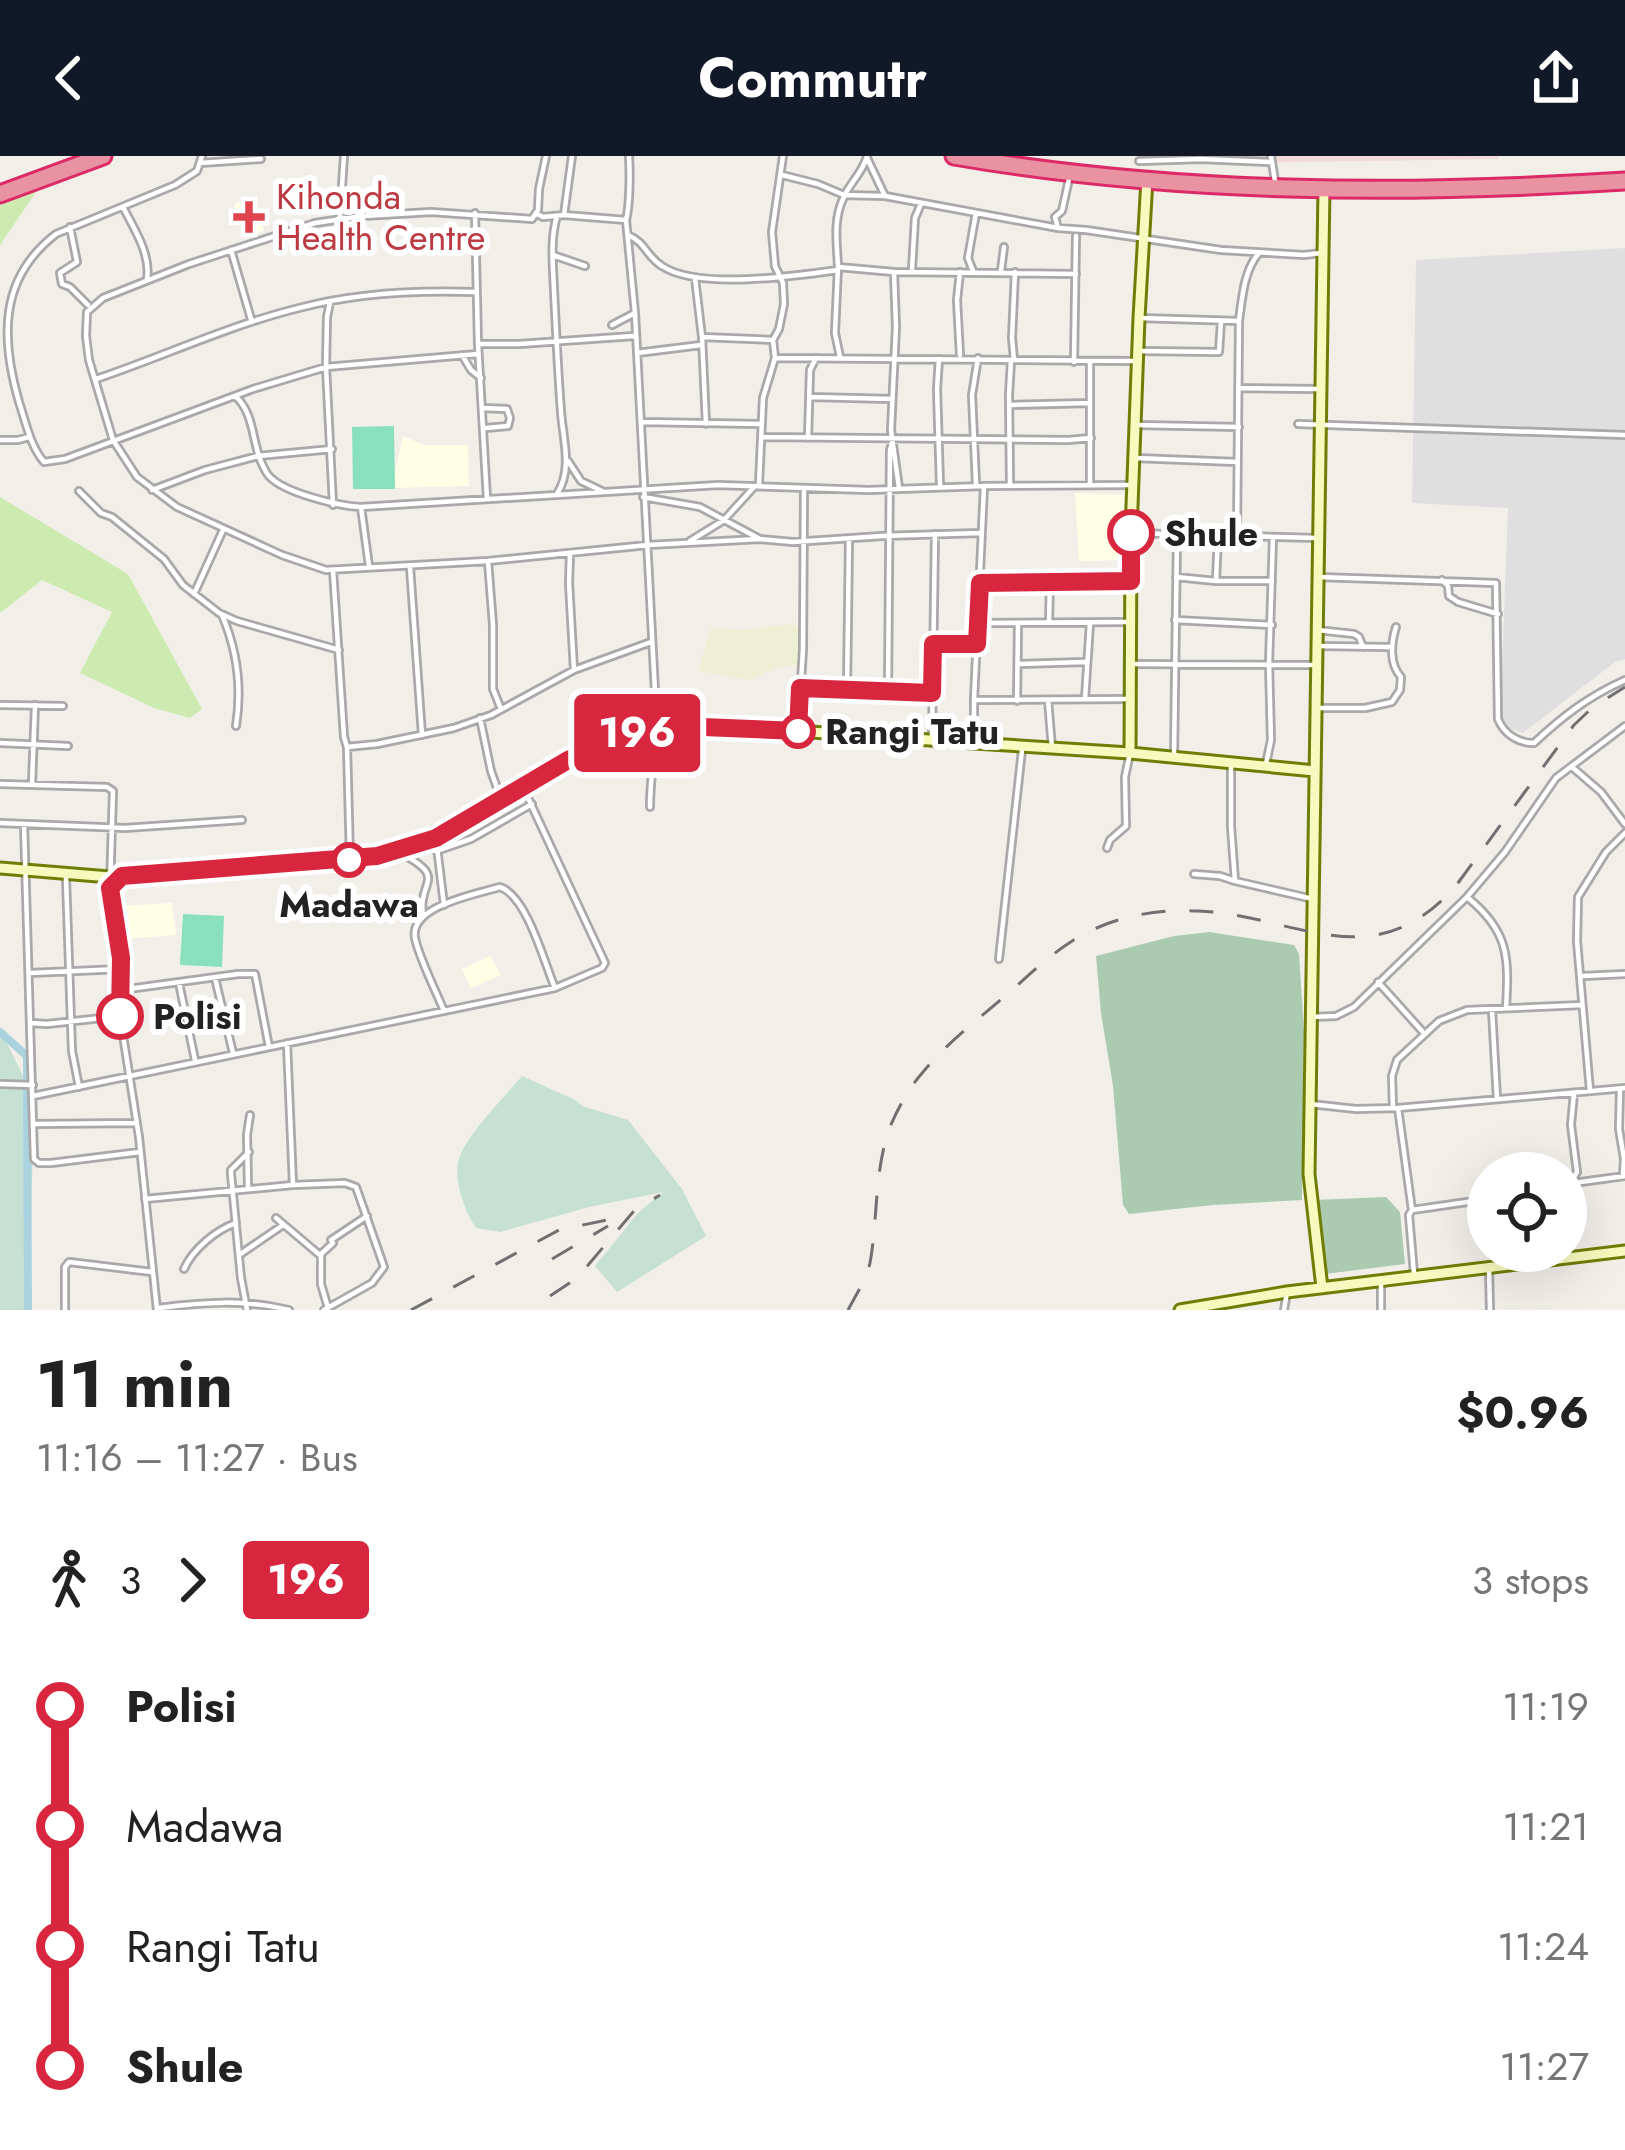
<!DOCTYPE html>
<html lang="en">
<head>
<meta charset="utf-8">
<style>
	:root { --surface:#fff; --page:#f6f6f6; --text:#222; --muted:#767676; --accent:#111827 }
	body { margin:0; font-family:Jost,sans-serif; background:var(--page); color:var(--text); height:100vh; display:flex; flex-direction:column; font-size:45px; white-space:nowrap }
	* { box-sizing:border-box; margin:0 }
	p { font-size:39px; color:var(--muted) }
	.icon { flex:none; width:66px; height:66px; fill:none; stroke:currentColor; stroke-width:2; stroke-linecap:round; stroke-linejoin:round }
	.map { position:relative; height:1154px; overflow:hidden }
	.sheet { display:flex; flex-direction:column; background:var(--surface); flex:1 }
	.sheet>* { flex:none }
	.badge { padding:0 24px; border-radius:9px; font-size:42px; line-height:78px }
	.controls { position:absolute; left:1467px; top:996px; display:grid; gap:24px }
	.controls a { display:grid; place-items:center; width:120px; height:120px; border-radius:50%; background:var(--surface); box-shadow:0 12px 48px #0002; font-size:60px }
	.map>.badge { position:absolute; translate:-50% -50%; box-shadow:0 0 0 6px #fff }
	.legs { display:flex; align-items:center; gap:18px; height:132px; padding:0 36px; font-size:39px }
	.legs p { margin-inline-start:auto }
	.headline { display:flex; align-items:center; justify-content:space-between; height:204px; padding:0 36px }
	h1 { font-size:66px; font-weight:700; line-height:90px }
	ul { padding:0 36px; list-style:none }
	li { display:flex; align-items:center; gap:42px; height:120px; font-size:45px }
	li i { display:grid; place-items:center; width:18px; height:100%; margin:0 15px; background:currentColor }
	li i::after { content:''; width:30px; height:30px; margin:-15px; border:9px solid; border-radius:50%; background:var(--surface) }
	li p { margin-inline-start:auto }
	li:first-child i { background:linear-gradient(#0000 50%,currentColor 0) }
	li:last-child i { background:linear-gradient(currentColor 50%,#0000 0) }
	header { display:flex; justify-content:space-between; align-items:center; height:156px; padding:0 36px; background:var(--accent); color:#fff; font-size:54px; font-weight:700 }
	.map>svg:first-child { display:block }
	.residential { fill:#e0dfdf }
	.commercial { fill:#f2dad9 }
	.education { fill:#ffffe5 }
	.farmland { fill:#eef0d5 }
	.grass { fill:#cdebb0 }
	.wetland { fill:#c6e0d4 }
	.cemetery { fill:#aacbaf }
	.pitch { fill:#88e0be }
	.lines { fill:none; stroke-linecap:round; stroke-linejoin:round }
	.river { stroke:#aad3df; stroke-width:8 }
	.street-casing { stroke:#a9a9a9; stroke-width:10 }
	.secondary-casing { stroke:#707d05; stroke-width:15 }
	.highway-casing { stroke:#dc2a67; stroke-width:21 }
	.street { stroke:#fff; stroke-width:4.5 }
	.secondary { stroke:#f7fabf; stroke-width:9 }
	.highway { stroke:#e892a2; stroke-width:15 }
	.rail { stroke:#707070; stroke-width:3; stroke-dasharray:24 24; stroke-linecap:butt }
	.line-1-casing { stroke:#fff; stroke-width:27 }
	.line-1 { stroke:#d7263d; stroke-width:18 }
	.health-dot { fill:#e0444e; stroke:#fff; stroke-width:4.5 }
	.stop-1-dot { fill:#fff; stroke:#d7263d; stroke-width:6 }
	.labels { text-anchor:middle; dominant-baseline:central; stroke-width:12; stroke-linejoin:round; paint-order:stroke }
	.health-label { font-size:36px; fill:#be3a42; stroke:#fff; text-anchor:start }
	.stop-label { font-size:36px; font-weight:bold; fill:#222; stroke:#fff; text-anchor:start }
</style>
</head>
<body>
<header><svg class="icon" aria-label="back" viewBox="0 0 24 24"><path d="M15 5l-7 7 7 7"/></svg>Commutr<svg class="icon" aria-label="share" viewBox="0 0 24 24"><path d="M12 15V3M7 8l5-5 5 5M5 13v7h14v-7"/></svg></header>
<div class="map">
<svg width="1625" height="1154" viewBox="0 0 1625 1154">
	<rect width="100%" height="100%" fill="#f2efe9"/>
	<!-- residential -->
	<path class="residential" d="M1625,92V503L1615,506L1523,577L1508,572L1500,564L1508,352L1412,347L1416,104Z"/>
	<!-- commercial -->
	<path class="commercial" d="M1162,0H1498V3L1162,8Z"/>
	<!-- education -->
	<path class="education" d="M253,42L264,75L245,81L234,48Z
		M403,280L424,289H468L469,330L391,332Z
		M1075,337L1124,339V404L1079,405Z
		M172,747L176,779L123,783L120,750Z
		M490,800L501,819L471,832L462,813Z"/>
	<!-- farmland -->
	<path class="farmland" d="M792,468L802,473L801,508L776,512L750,524L698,515L711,472L741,474Z"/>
	<!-- grass -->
	<path class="grass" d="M36,36L0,89V47Z
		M0,341L128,418L202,553L190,562L154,552L80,517L112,456L42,424L0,457Z"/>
	<!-- wetland -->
	<path class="wetland" d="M0,873L35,944L27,1154H0Z
		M522,920L575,944L582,950L628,964L682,1033L706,1080L617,1136L595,1110L638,1057L663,1036L589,1051L500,1076L476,1072C464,1054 451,1020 461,997C472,974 504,941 522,920Z"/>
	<!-- cemetery -->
	<path class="cemetery" d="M1209,776L1294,789L1299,798L1304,875L1302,1044L1213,1049L1129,1058L1123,1049L1113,930L1101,857L1096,800L1174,780Z
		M1386,1041L1400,1056L1405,1108L1325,1118L1314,1044Z"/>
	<!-- pitch -->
	<path class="pitch" d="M394,270L395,333H353L352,271Z
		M183,758L224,760L222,811L180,809Z"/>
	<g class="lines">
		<!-- river -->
		<path class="river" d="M0,876L27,900L28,1154"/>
		<defs>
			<path id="street" d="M202,0L197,15L175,29L56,78C0,121 0,180 19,246C26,267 30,289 44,306L65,303L253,233L326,211L478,198
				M546,0L539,33L538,54L532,63L431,56L363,60L315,67L189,108L103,142L87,156L86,180L89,204L113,284L137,321L177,351L282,399L326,414L488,405L648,389L760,383L793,386L882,380L980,377
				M629,0C630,16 630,49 626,64L635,157L657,573C654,599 650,624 650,651
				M867,0C863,17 849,27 843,43C833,64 837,88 838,111L894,116L1076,118
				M1271,0L1275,25
				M867,2L885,40
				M1139,5L1201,3L1270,6
				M200,7L261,3
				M782,19L818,28L844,39L885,40L1058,72
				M1069,23L1062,55L1055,61L1058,72L1086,74L1221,94L1304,99L1321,97
				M123,51C134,73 151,98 147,123
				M475,57L478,188L487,343
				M537,58L543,61L564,59L626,64
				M564,59L572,0
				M340,60L344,0
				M70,71L77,106L60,117L62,128L70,131L88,149
				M628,79C645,86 647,101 662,110C697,134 796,120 838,114
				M231,94L251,163
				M553,99L585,110
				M838,111L835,177L840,201
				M912,113L915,62L921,48
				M973,115L968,102L976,57
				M1001,115L1004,91
				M894,116L896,171L891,274L899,332
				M695,122L702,181L706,268
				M330,146L327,161L326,211L333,349
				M1139,162L1239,165
				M612,169L635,157
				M702,181L773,184
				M478,188H519L634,180
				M1139,195L1219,196L1221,165
				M637,197L701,189
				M462,199L471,214L481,222
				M960,199L957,144L960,116
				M775,202L1135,205
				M939,203L937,233L940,329
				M1014,204L1012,182L1015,116
				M1074,206L1076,80
				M96,223C164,200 230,169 299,152C355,137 418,134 476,136
				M1240,232L1318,233
				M235,240C253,255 252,282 260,303C261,306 266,317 269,320C284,337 339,350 361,351L718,329L869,334L984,330L1132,329
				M811,241L892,243
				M1011,249L1090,247
				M482,252L507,253L510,262L508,270L485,272
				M641,266L761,268
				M1298,268L1625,279
				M1137,269L1239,271
				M761,281L1068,284L1091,282
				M808,282L810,214L816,202
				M0,284H18L29,281
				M1135,302L1237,306
				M568,305L581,325L602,335
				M1090,327V207
				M759,328L763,242L775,202L773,184L779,173L784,148L783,127L775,110L772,76L783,0
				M976,328L972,239L978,202
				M1010,329L1009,239L1011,205
				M152,334L205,314L258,300L332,293
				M79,335L101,357L112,361L164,403L183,429L219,457L237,465L339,494
				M557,338C573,313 563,284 561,256C558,216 556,175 554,134C553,110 550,83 557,60
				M643,341L700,351L760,383
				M361,351L369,410
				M1131,377L1317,382
				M1218,379L1216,425H1272
				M1237,380L1239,165C1242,142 1244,114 1259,97
				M690,385L724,364L754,331
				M570,397L569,427L574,514
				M488,405L493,469V533L501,553
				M410,411L422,579
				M333,414L344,581L347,591L350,702
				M1176,421L1216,425
				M1318,421L1496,427L1498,563C1504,578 1518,587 1534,587C1563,560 1589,540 1625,524
				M1442,424L1448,430L1449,440L1458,446L1498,458
				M979,427L1130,425
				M194,438L223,374
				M222,459C237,494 242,532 236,570
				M1175,464L1272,469
				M1049,466L1050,426
				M978,467L1127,466
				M1317,474L1354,478L1359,481L1363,491
				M933,488H975
				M1317,490L1389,491
				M1019,508L1085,506
				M1130,508L1316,509
				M800,532L932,537
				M847,533L849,383
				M888,536L890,294L893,283
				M1085,543L1090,467
				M974,544L1130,543
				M1048,544L1052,592
				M1017,545L1018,467
				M0,549L63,550
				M1316,552H1365L1392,546L1400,534L1401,521C1389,508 1391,487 1396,471
				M480,562L491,615L501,643
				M798,575L803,493L804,332
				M932,582L935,378
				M0,587L68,590
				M974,587V544L984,330
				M347,591L377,588L454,572L491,559L574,514L651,486
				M1174,602L1177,380
				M1231,607V670L1235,725L1313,743
				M1266,608L1271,584L1269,508L1273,381
				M1572,611L1601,636L1625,668
				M0,628L107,631L113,635L110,732L121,802L120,860L139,981L157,1154
				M32,628L35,549
				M0,667L125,672L242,664
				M24,668L34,1003L39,1007H51L140,996
				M436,683L444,749
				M1107,692L1110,684L1126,670L1125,621L1130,597
				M397,695C451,723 417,723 423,760
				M436,695L471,683L532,648
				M1194,718L1220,720L1235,725
				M66,722L72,895L79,931
				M1467,741C1509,775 1509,801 1506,852
				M999,803L1022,594
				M30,817L121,813
				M1583,820L1625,818
				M215,822L233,897
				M1378,826L1422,875
				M179,827L195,904
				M121,834L238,818H255L269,891
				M1492,854L1497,943
				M444,855C436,835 419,802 415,782C409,750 477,738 500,731C527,740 544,806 555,832
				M1311,861L1336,860L1354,851L1467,741L1505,696L1556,622L1625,570
				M31,867L47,868L120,860
				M287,887L293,1029
				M0,928L33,929
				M1620,933L1619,973L1624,1003L1623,1020
				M1590,935L1577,785L1578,741L1606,696L1625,677
				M33,940L555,832L602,812L605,807L523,631
				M1310,948L1356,953L1398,952L1625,932
				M1393,952L1392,920L1397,904L1439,865L1467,854L1582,849
				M1398,952L1412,1054L1409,1059L1414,1118
				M34,968L136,967
				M1566,1028L1625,1020
				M1570,1028L1577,1016L1571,969L1574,937
				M248,1031L247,979L250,959
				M145,1043L293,1029L345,1027L356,1031L384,1111L372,1127L324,1154
				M1412,1054L1488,1043
				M276,1062L321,1100
				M1508,1095L1509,1109
				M239,1099L283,1069
				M1489,1112L1490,1154
				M184,1113C193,1093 216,1074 236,1067
				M1381,1125V1154
				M159,1152C202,1146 246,1143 289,1154
				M328,1152L321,1128V1098L333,1087L331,1084L367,1060
				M65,1154V1111L69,1106L152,1116
				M247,1154L241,1122L231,1018V1014L249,996
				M1284,1154L1287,1136"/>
			<path id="secondary" d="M1130,597L1131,377L1139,162L1147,23
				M0,712L110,721L377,700L436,682L595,591L626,580L662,572L736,571L974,587L1130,597L1315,615
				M1322,1132L1309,1018L1324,32
				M1180,1154L1287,1136L1625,1095"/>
			<path id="highway" d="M954,0C1174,38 1403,39 1625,25
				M0,38L103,0"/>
		</defs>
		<!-- street casing -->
		<use href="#street" class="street-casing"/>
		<!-- secondary casing -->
		<use href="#secondary" class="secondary-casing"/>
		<!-- highway casing -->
		<use href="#highway" class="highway-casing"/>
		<!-- street -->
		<use href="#street" class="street"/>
		<!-- secondary -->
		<use href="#secondary" class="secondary"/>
		<!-- highway -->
		<use href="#highway" class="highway"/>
		<!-- rail -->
		<path class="rail" d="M552,1103L608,1070
			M550,1140L577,1122L634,1055L660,1039
			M411,1154L559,1074L626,1060
			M848,1154L866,1121L870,1107C878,1063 874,1014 890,971C898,952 909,932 923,916C946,888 976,865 1004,841C1033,816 1063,785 1099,771C1129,758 1165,753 1198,755C1297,759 1371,824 1455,731L1574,569L1593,551L1625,531"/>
	</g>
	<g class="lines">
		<defs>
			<path id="line-1" d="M120,860L121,802L110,732L122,720L377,700L436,682L568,604L615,583L678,570L798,575L800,532L932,537L933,488H977L980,427L1131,425V377"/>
		</defs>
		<!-- line-1 casing -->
		<use href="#line-1" class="line-1-casing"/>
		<!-- line-1 -->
		<use href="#line-1" class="line-1"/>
	</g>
	<!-- markers -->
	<path class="health-dot" d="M243 43h12v12h12v12h-12v12h-12v-12h-12v-12h12z"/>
	<g class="stop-1-dot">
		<circle cx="1131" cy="377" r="21"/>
		<circle cx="798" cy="575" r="15"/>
		<circle cx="349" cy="704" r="15"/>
		<circle cx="120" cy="860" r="21"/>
	</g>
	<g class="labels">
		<!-- health labels -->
		<g class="health-label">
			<text x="276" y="40">Kihonda<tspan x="276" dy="41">Health Centre</tspan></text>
		</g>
		<!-- stop labels -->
		<g class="stop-label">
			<text x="1164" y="377">Shule</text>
			<text x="825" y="575">Rangi Tatu</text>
			<text x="349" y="748" text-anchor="middle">Madawa</text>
			<text x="153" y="860">Polisi</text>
		</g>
	</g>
</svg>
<div class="controls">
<a><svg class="icon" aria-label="locate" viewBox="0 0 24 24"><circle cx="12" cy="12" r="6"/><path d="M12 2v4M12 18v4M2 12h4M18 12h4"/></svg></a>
</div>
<b class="badge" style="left:637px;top:577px;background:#d7263d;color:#fff">196</b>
</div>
<section class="sheet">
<div class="headline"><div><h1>11 min</h1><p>11:16 – 11:27 · Bus</p></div><b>$0.96</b></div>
<div class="legs"><svg class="icon" aria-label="walk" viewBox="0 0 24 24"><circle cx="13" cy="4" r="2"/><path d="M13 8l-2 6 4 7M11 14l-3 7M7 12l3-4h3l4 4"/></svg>3<svg class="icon" aria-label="forward" viewBox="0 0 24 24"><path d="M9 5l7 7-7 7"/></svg><b class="badge" style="background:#d7263d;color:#fff">196</b><p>3 stops</p></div>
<ul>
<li><i style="color:#d7263d"></i><b>Polisi</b><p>11:19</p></li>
<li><i style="color:#d7263d"></i><span>Madawa</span><p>11:21</p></li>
<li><i style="color:#d7263d"></i><span>Rangi Tatu</span><p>11:24</p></li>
<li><i style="color:#d7263d"></i><b>Shule</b><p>11:27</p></li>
</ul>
</section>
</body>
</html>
